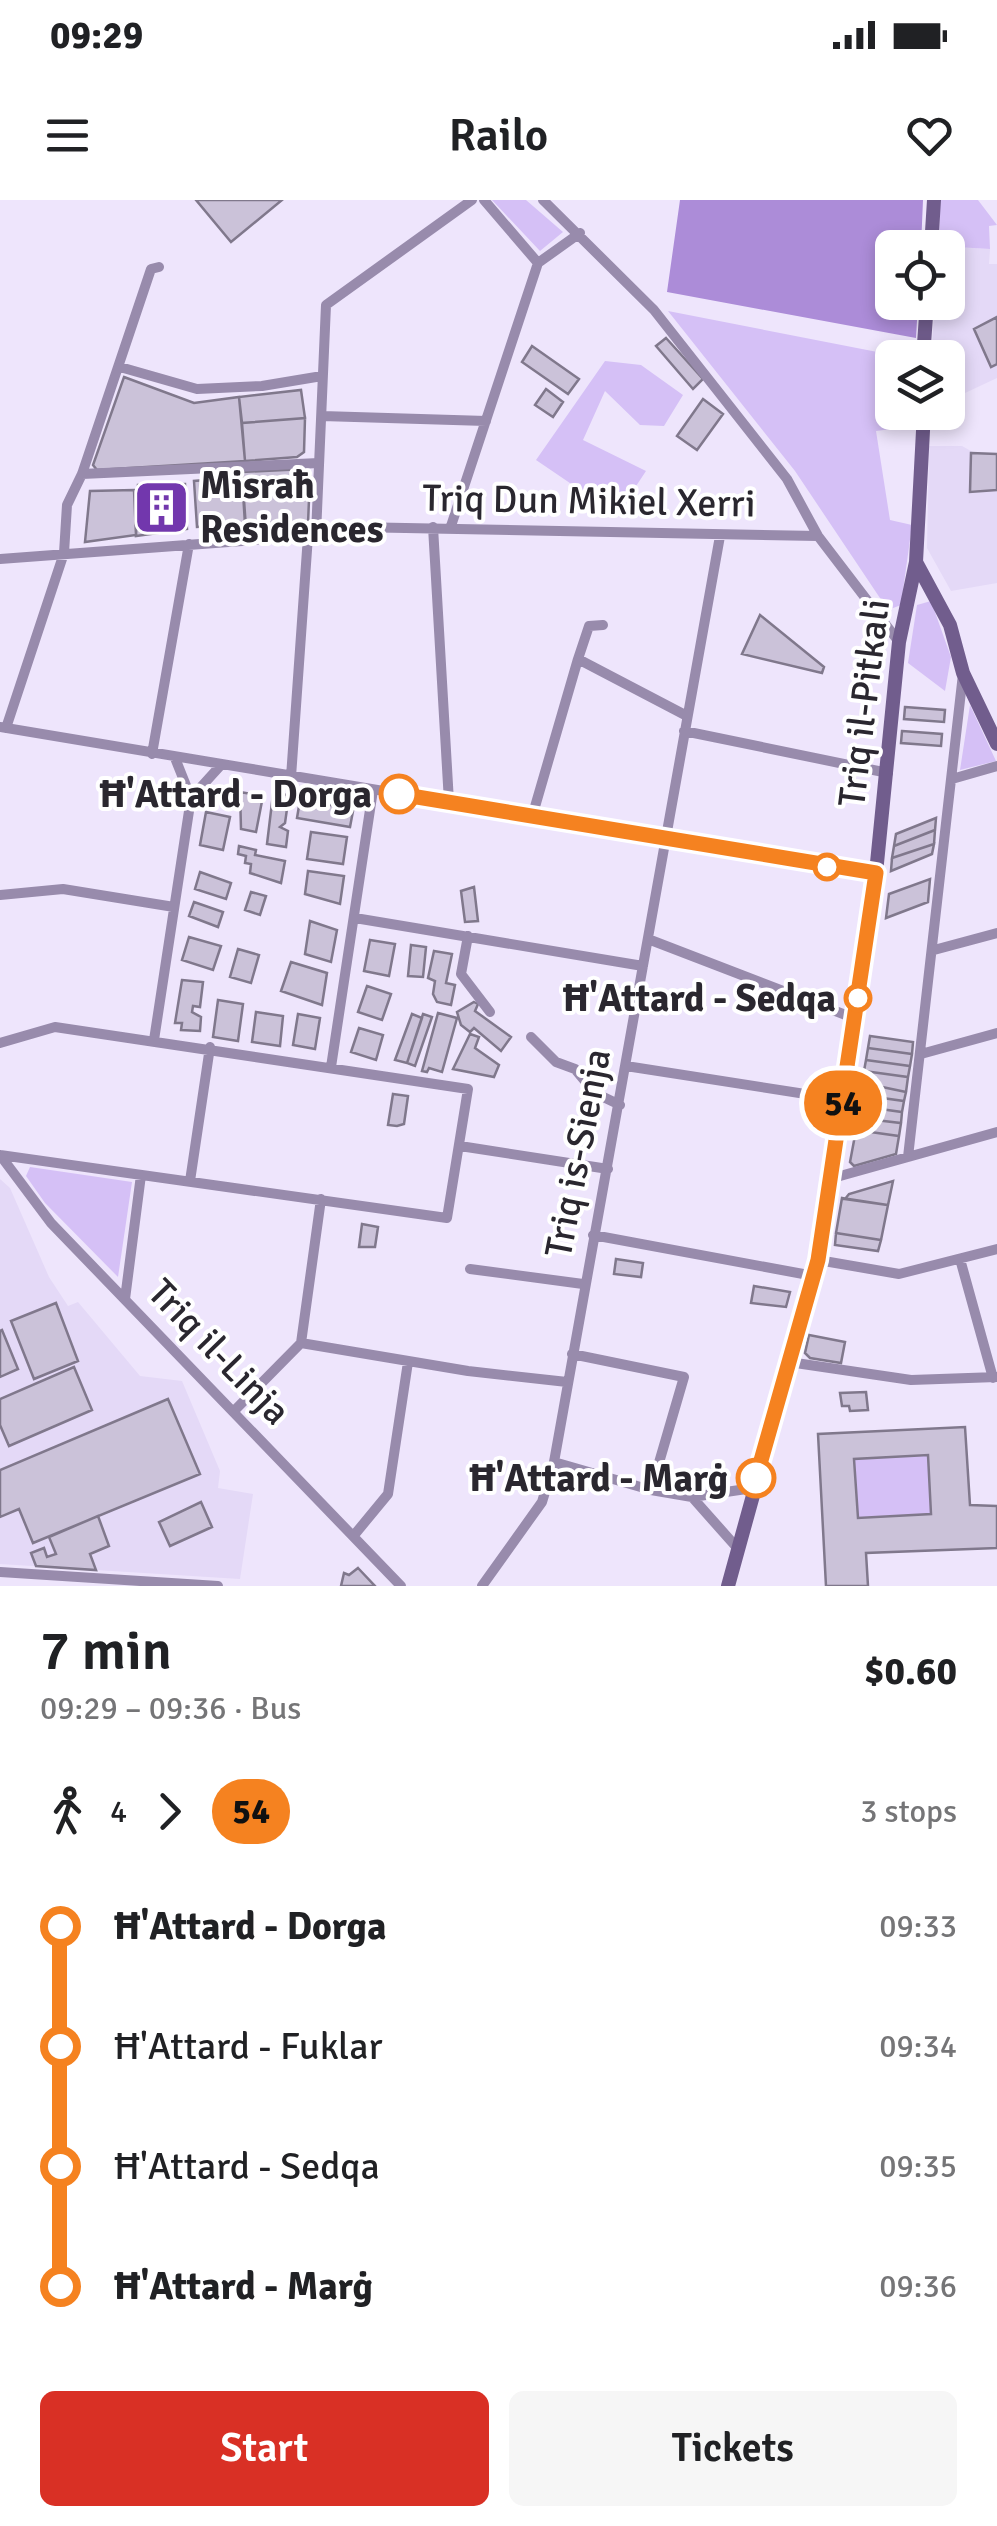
<!DOCTYPE html>
<html lang="en">
<head>
<meta charset="utf-8">
<style>
	:root { --surface:#fff; --page:#f6f6f6; --text:#202124; --muted:#757577; --accent:#d93025 }
	body { margin:0; font-family:Signika,sans-serif; background:var(--page); color:var(--text); height:100vh; display:flex; flex-direction:column; font-size:38px; white-space:nowrap }
	* { box-sizing:border-box; margin:0 }
	p { font-size:32px; color:var(--muted) }
	.icon { flex:none; width:55px; height:55px; fill:none; stroke:currentColor; stroke-width:2; stroke-linecap:round; stroke-linejoin:round }
	.map { position:relative; height:1386px; overflow:hidden }
	.side { display:flex; flex-direction:column; background:var(--surface); flex:1 }
	.side>* { flex:none }
	.badge { padding:0 20px; border-radius:32px; font-size:35px; line-height:65px }
	.controls { position:absolute; left:875px; top:30px; display:grid; gap:20px }
	.controls a { display:grid; place-items:center; width:90px; height:90px; border-radius:15px; background:var(--surface); box-shadow:0 5px 15px #0003; font-size:50px }
	.map>.badge { position:absolute; translate:-50% -50%; box-shadow:0 0 0 5px #fff }
	.legs { display:flex; align-items:center; gap:15px; height:110px; padding:0 40px; font-size:32px }
	.legs p { margin-inline-start:auto }
	.summary { display:flex; align-items:center; justify-content:space-between; height:170px; padding:0 40px }
	h1 { font-size:55px; font-weight:600; line-height:75px }
	.primary-button { display:flex; gap:20px; margin-top:auto; padding:20px 40px }
	.primary-button a { flex:1; height:115px; border-radius:15px; background:var(--accent); color:#fff; font-size:40px; font-weight:600; line-height:115px; text-align:center }
	.primary-button a+a { background:var(--page); color:var(--text) }
	ul { padding:0 40px; list-style:none }
	li { display:flex; align-items:center; gap:35px; height:120px; font-size:38px }
	li i { display:grid; place-items:center; width:15px; height:100%; margin:0 12px; background:currentColor }
	li i::after { content:''; width:25px; height:25px; margin:-12px; border:8px solid; border-radius:50%; background:var(--surface) }
	li p { margin-inline-start:auto }
	li:first-child i { background:linear-gradient(#0000 50%,currentColor 0) }
	li:last-child i { background:linear-gradient(currentColor 50%,#0000 0) }
	.status { display:flex; justify-content:space-between; align-items:center; height:70px; padding:0 50px; background:var(--surface); direction:ltr }
	.status svg { height:28px; fill:currentColor }
	header { display:flex; justify-content:space-between; align-items:center; height:130px; padding:0 40px; background:var(--surface); font-size:45px; font-weight:600 }
	.map>svg:first-child { display:block }
	.built { fill:#e4d9f7 }
	.green { fill:#d5c0f6 }
	.water { fill:#ac8cd8 }
	.building { fill:#cbc2d9; stroke:#80788c; stroke-width:2.5; fill-rule:evenodd }
	.lines { fill:none; stroke-linecap:round; stroke-linejoin:round }
	.street { stroke:#988bac; stroke-width:10 }
	.secondary { stroke:#715d8d; stroke-width:14 }
	.line-1-casing { stroke:#fff; stroke-width:22 }
	.line-1 { stroke:#f58220; stroke-width:15 }
	.stop-1-dot { fill:#fff; stroke:#f58220; stroke-width:5 }
	.labels { text-anchor:middle; dominant-baseline:central; stroke-width:8; stroke-linejoin:round; paint-order:stroke }
	.poi-label { font-size:38px; font-weight:bold; fill:#2a272f; stroke:#fff; text-anchor:start }
	.street-label { font-size:38px; fill:#2a272f; stroke:#fff }
	.stop-label { font-size:38px; font-weight:bold; fill:#2a272f; stroke:#fff; text-anchor:end }
</style>
</head>
<body>
<div class="status"><b>09:29</b><svg viewBox="0 0 49 12"><path d="M0 12V9h3v3zM5 12V6h3v6zM10 12V3h3v9zM15 12V0h3v12zM26 1h20v11H26zM47 4h2v5h-2z"/></svg></div>
<header><svg class="icon" aria-label="menu" viewBox="0 0 24 24"><path d="M4 6h16M4 12h16M4 18h16"/></svg>Railo<svg class="icon" aria-label="heart" viewBox="0 0 24 24"><path d="M12 20l-8-8c-3-5 5-10 8-4 3-6 11-1 8 4z"/></svg></header>
<div class="map">
<svg width="997" height="1386" viewBox="0 0 997 1386">
	<rect width="100%" height="100%" fill="#eee5fc"/>
	<!-- built -->
	<path class="built" d="M939,46L990,49L989,64H997V178L948,201V158H931L935,103L948,102V48Z
		M929,246H962L978,255L997,254V383L951,391L927,348Z
		M0,979L10,988L49,1077L68,1106L78,1102L140,1176L182,1181L220,1271L218,1288L253,1294L240,1379L0,1364Z"/>
	<!-- green -->
	<path class="green" d="M492,0H526L563,32L540,51Z
		M940,0H978L997,25L989,26L990,49L939,46Z
		M668,111L903,157L892,158V212L915,213V226L876,231L890,320L912,325L901,405L888,410L795,271Z
		M605,161L641,165L683,195L664,226L640,225L605,191L583,240L646,271L617,315L536,260Z
		M931,401L951,457L945,491L908,463L917,405Z
		M970,505L996,561L960,570Z
		M30,967L132,982L118,1077L45,1003L26,976Z
		M928,1255L931,1314L858,1318L854,1259Z"/>
	<!-- water -->
	<path class="water" d="M680,0H923L921,47L892,48V102L918,103L916,138L667,92Z"/>
	<!-- building -->
	<path class="building" d="M196,0H282L231,42Z
		M997,117V164L991,167L974,129Z
		M666,138L703,179L693,189L656,146Z
		M532,146L579,179L568,194L522,162Z
		M124,177L194,203L239,197L245,261L97,270L93,265Z
		M546,189L563,202L553,217L535,205Z
		M301,190L305,218L242,223L239,197Z
		M703,199L723,214L697,250L677,236Z
		M305,218L304,252L297,257L245,261L242,223Z
		M971,253L997,254V290L970,292Z
		M305,269L310,275L308,324L246,328L242,272Z
		M242,277L245,324L197,327L194,281Z
		M185,284L187,329L136,336L138,285Z
		M134,290L136,335L85,342L90,291Z
		M760,415L824,467L822,473L742,454Z
		M905,507L945,510L944,522L904,519Z
		M902,531L942,534L941,546L901,543Z
		M240,592L263,596L256,632L241,629Z
		M273,594L289,595L285,623L280,627L288,631L286,647L267,644Z
		M300,600L348,608L353,611L350,627L297,618Z
		M206,612L230,617L223,650L200,645Z
		M936,618L935,630L894,646L896,634Z
		M935,630L934,644L892,658L894,646Z
		M311,632L347,637L343,664L307,659Z
		M934,644L932,654L891,671L892,658Z
		M239,646L256,650L255,655L285,661L281,683L250,673L251,664L245,663L246,656L238,654Z
		M308,671L344,676L340,704L305,694Z
		M200,672L231,683L226,699L195,689Z
		M930,679L928,702L886,718L889,694Z
		M474,687L478,721L465,722L461,691Z
		M251,692L266,696L260,715L245,710Z
		M194,702L223,712L218,727L189,716Z
		M310,721L337,730L331,762L305,754Z
		M189,737L221,746L213,770L182,760Z
		M370,740L395,744L389,776L364,771Z
		M411,745L426,747L423,777L408,776Z
		M238,749L259,755L251,783L230,777Z
		M434,751L452,754L446,783L455,785L451,805L437,802L433,794L435,781L428,778Z
		M291,762L327,773L322,805L281,791Z
		M182,780L203,782L200,807L193,806L192,812L201,817L200,831L181,830L182,823H175Z
		M367,786L391,794L382,820L358,812Z
		M218,800L243,804L238,841L213,837Z
		M474,802L478,804L475,811L511,837L501,851L474,828L470,832L461,825L457,812Z
		M256,812L283,816L280,846L252,842Z
		M438,813L457,818L442,872L429,868L427,872L422,871Z
		M298,814L320,818L315,849L293,845Z
		M412,814L422,818L407,863L395,860Z
		M423,814L432,817L415,866L407,863Z
		M359,828L383,835L376,860L351,852Z
		M470,834L479,837L475,848L499,865L494,877L453,869Z
		M870,836L913,842L912,854L868,848Z
		M868,848L912,854L910,866L866,860Z
		M866,860L910,866L908,877L864,871Z
		M864,871L908,877L906,892L863,883Z
		M863,883L906,892L904,901L861,895Z
		M393,894L408,896L404,924L397,926L388,925Z
		M861,895L904,901L902,912L859,906Z
		M859,906L902,912L901,923L858,918Z
		M858,918L901,923L899,936L856,930Z
		M856,930L899,936L896,954L854,966L850,962Z
		M893,981L888,1005L845,999L849,994Z
		M842,998L888,1005L881,1040L836,1033Z
		M362,1024L378,1027L375,1047H359Z
		M836,1033L881,1040L878,1051L835,1045Z
		M616,1059L643,1063L641,1077L614,1074Z
		M754,1086L790,1092L786,1107L751,1103Z
		M56,1103L78,1161L34,1179L11,1121Z
		M2,1130L18,1169L0,1177V1131Z
		M809,1135L845,1142L841,1163L810,1158L805,1153Z
		M74,1167L92,1210L9,1246L0,1225V1199Z
		M866,1192L868,1210L850,1211L849,1206H842L840,1193Z
		M168,1199L200,1274L33,1343L19,1309L0,1317V1270Z
		M965,1227L970,1305L997,1306V1348L866,1353L868,1386H826L818,1234ZM928,1255L931,1314L858,1318L854,1259Z
		M201,1302L212,1327L170,1346L159,1322Z
		M98,1316L109,1346L90,1354L96,1370L36,1366L31,1353L44,1348L47,1357L56,1354L49,1337Z
		M358,1368L375,1386H341L344,1373L349,1375Z"/>
	<g class="lines">
		<!-- street -->
		<path class="street" d="M484,0L538,63
			M543,0L654,110L787,279L818,336L899,442
			M120,167L197,189L262,186L322,176
			M322,216L486,221
			M82,274L319,263
			M451,326L538,63L580,33
			M433,327L449,602
			M316,334L326,105L472,0
			M0,359L308,336L353,327L818,336
			M578,459L589,426L603,425
			M0,527L876,673
			M6,528L64,353L67,305L82,274L151,69L159,67
			M684,531L888,573
			M152,554L189,344
			M291,577L308,336
			M952,579L997,566
			M191,598L221,565
			M532,617L578,459L687,516
			M0,695L63,689L174,707
			M355,718L643,766
			M468,736L461,774L490,812
			M648,739L856,819
			M934,750L997,733
			M531,837L556,862L575,869L595,893L620,905
			M154,840L191,598L175,558
			M0,843L55,827L468,889L447,1018L0,955
			M921,854L997,833
			M626,866L844,900
			M331,867L373,590
			M460,946L608,969
			M0,955L51,1023L401,1386
			M908,957L963,474
			M833,978L997,932
			M190,981L210,847
			M593,1035L814,1076
			M960,1059L993,1178
			M818,1060L899,1074L997,1049
			M470,1069L583,1084
			M125,1099L141,975
			M301,1143L468,1171L567,1182
			M572,1154L684,1177L651,1290
			M789,1162L911,1180L997,1177
			M234,1211L301,1143L321,999
			M554,1262L651,1290L692,1297L753,1288
			M692,1297L739,1350
			M355,1334L388,1294L408,1162
			M0,1372L218,1386
			M482,1386L542,1302L554,1262L720,336"/>
		<!-- secondary -->
		<path class="secondary" d="M931,48L934,0
			M923,158L927,102
			M916,362L950,425L963,473L997,544
			M728,1386L818,1060L833,978L876,673L899,442L916,362L924,212"/>
	</g>
	<g class="lines">
		<defs>
			<path id="line-1" d="M399,594L876,673L818,1060L756,1278"/>
		</defs>
		<!-- line-1 casing -->
		<use href="#line-1" class="line-1-casing"/>
		<!-- line-1 -->
		<use href="#line-1" class="line-1"/>
	</g>
	<!-- icons -->
	<defs>
		<symbol id="building-square" viewBox="-11 -11 22 22"><rect x="-9" y="-9" width="18" height="18" rx="4" fill="#7237ad" stroke="#fff"/><path d="M-4-6H4V6H1V3H-1V6H-4ZM-2.5-4.3h1.7v1.8h-1.7ZM.8-4.3h1.7v1.8H.8ZM-2.5-1h1.7V.8h-1.7ZM.8-1h1.7V.8H.8Z" fill="#fff"/></symbol>
	</defs>
	<g fill-rule="evenodd">
		<use href="#building-square" x="130" y="276" width="63" height="63"/>
	</g>
	<!-- markers -->
	<g class="stop-1-dot">
		<circle cx="399" cy="594" r="18"/>
		<circle cx="827" cy="667" r="12"/>
		<circle cx="858" cy="798" r="12"/>
		<circle cx="756" cy="1278" r="18"/>
	</g>
	<g class="labels">
		<!-- poi labels -->
		<g class="poi-label">
			<text x="200" y="285">Misraħ<tspan x="200" dy="44">Residences</tspan></text>
		</g>
		<!-- street labels -->
		<g class="street-label">
			<text transform="translate(589 301) rotate(1)">Triq Dun Mikiel Xerri</text>
			<text transform="translate(864 503) rotate(-83)">Triq il-Pitkali</text>
			<text transform="translate(578 953) rotate(-79)">Triq is-Sienja</text>
			<text transform="translate(219 1152) rotate(46)">Triq il-Linja</text>
		</g>
		<!-- stop labels -->
		<g class="stop-label">
			<text x="372" y="594">Ħ'Attard - Dorga</text>
			<text x="836" y="798">Ħ'Attard - Sedqa</text>
			<text x="728" y="1278">Ħ'Attard - Marġ</text>
		</g>
	</g>
</svg>
<div class="controls">
<a><svg class="icon" aria-label="locate" viewBox="0 0 24 24"><circle cx="12" cy="12" r="6"/><path d="M12 2v4M12 18v4M2 12h4M18 12h4"/></svg></a>
<a><svg class="icon" aria-label="layers" viewBox="0 0 24 24"><path d="M12 4l9 5-9 5-9-5zM3 14l9 5 9-5"/></svg></a>
</div>
<b class="badge" style="left:843px;top:903px;background:#f58220;color:#111">54</b>
</div>
<section class="side">
<div class="summary"><div><h1>7 min</h1><p>09:29 – 09:36 · Bus</p></div><b>$0.60</b></div>
<div class="legs"><svg class="icon" aria-label="walk" viewBox="0 0 24 24"><circle cx="13" cy="4" r="2"/><path d="M13 8l-2 6 4 7M11 14l-3 7M7 12l3-4h3l4 4"/></svg>4<svg class="icon" aria-label="forward" viewBox="0 0 24 24"><path d="M9 5l7 7-7 7"/></svg><b class="badge" style="background:#f58220;color:#111">54</b><p>3 stops</p></div>
<ul>
<li><i style="color:#f58220"></i><b>Ħ'Attard - Dorga</b><p>09:33</p></li>
<li><i style="color:#f58220"></i><span>Ħ'Attard - Fuklar</span><p>09:34</p></li>
<li><i style="color:#f58220"></i><span>Ħ'Attard - Sedqa</span><p>09:35</p></li>
<li><i style="color:#f58220"></i><b>Ħ'Attard - Marġ</b><p>09:36</p></li>
</ul>
<div class="primary-button"><a>Start</a><a>Tickets</a></div>
</section>
</body>
</html>
